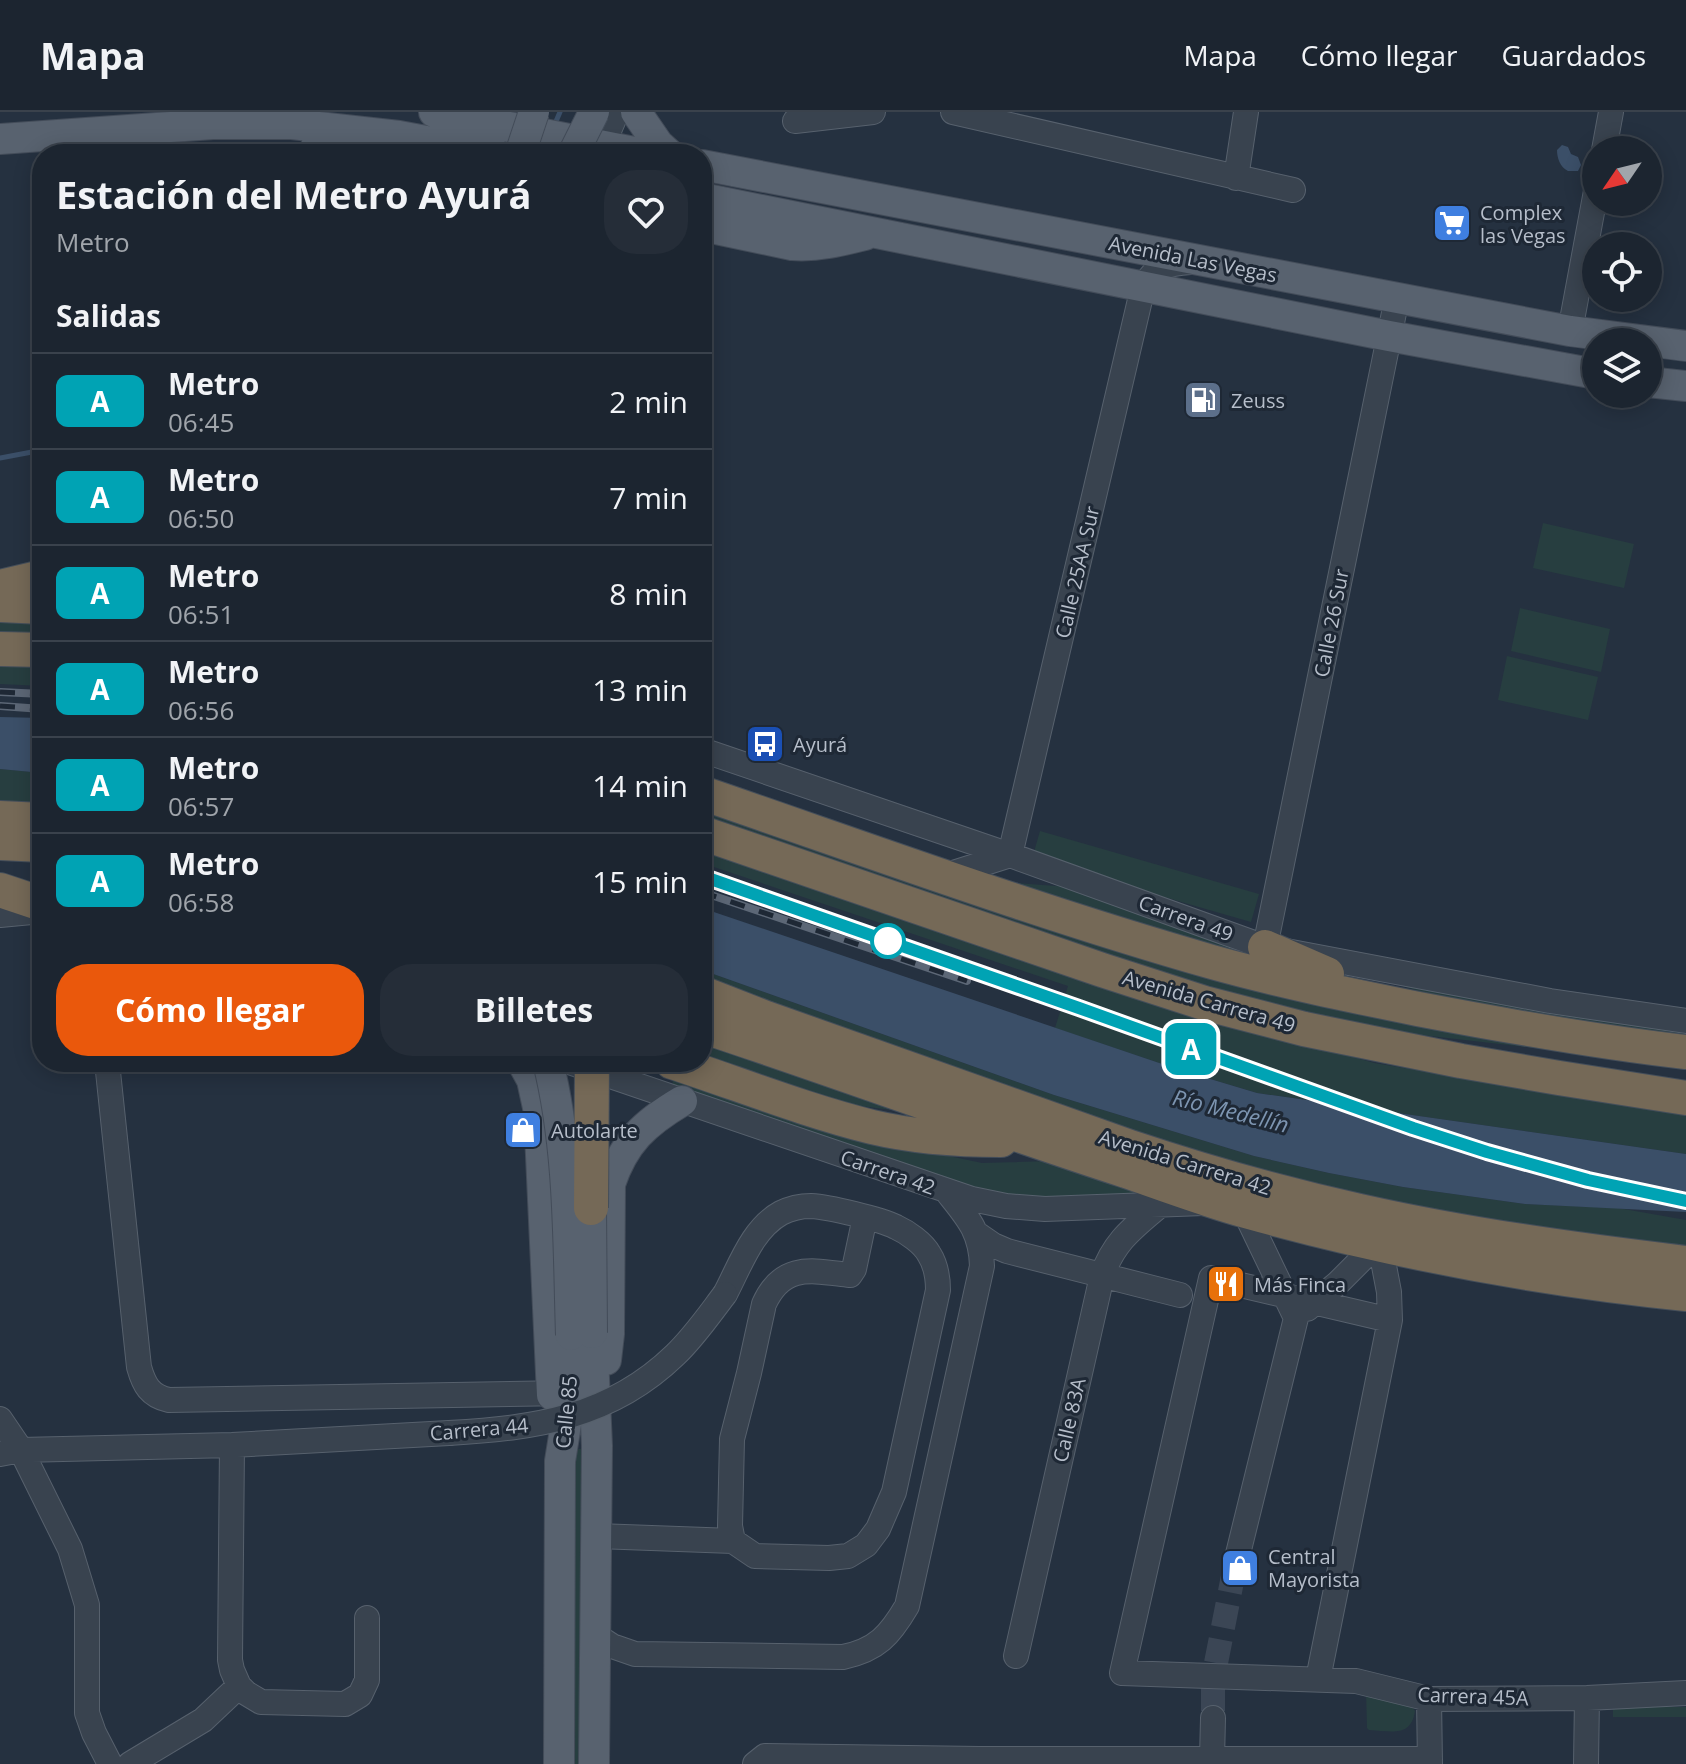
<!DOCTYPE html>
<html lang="es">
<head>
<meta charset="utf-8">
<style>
	:root { --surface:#1c2530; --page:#252d38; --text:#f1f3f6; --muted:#a0a5ab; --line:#3a424c; --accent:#ea580c }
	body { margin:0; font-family:"Open Sans",sans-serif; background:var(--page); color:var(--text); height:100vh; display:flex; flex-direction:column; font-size:30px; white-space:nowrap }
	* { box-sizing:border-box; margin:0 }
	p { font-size:26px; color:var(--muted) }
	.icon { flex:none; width:44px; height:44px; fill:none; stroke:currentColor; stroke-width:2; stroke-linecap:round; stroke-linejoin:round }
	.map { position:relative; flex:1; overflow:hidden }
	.panel { position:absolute; left:32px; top:32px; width:680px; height:928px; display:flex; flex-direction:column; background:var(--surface); border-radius:32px; box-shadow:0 4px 20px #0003,0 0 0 2px var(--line) }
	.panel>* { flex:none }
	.badge { padding:0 16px; border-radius:12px; font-size:28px; line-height:52px }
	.needle { width:52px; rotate:235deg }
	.fabs { position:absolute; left:1582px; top:24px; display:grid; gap:16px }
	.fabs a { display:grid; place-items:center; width:80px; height:80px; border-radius:50%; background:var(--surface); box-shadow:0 4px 20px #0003,0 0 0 2px var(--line); font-size:40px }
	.map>.badge { position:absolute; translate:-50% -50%; box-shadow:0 0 0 4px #fff }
	h2 { padding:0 24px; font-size:30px; line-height:72px }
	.round { display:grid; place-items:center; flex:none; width:84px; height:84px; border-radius:32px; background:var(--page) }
	.overview { display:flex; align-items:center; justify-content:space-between; height:136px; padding:0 24px }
	h1 { font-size:38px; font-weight:700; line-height:60px }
	.button { display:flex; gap:16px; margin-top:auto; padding:16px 24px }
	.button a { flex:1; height:92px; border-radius:32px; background:var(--accent); color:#fff; font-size:32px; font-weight:700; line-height:92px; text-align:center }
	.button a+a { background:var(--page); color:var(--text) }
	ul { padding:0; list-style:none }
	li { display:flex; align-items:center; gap:24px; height:96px; padding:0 24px; border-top:2px solid var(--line) }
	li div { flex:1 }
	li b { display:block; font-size:30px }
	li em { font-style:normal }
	li .badge { min-width:88px; font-weight:700; text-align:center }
	header { display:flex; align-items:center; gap:48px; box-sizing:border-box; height:112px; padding:0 40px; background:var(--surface); border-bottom:2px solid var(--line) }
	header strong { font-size:38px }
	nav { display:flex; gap:44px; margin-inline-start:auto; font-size:28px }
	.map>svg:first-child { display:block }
	.green { fill:#273e40 }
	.water { fill:#3b4f68 }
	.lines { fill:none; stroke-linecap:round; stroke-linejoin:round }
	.stream { stroke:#3b4f68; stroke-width:5 }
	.minor-tunnel { stroke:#3b4655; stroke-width:24; stroke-dasharray:24 12; stroke-linecap:butt }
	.minor-casing { stroke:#57616d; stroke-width:26 }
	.major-casing { stroke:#434c59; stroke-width:32 }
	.highway-casing { stroke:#444e5a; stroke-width:36 }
	.minor { stroke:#39434f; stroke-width:24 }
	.major { stroke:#58626f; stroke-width:30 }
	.highway { stroke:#756957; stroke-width:34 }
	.rail-casing { stroke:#5c6776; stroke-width:8 }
	.rail { stroke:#1e2835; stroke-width:5; stroke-dasharray:15; stroke-linecap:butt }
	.minor-bridge-casing { stroke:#57616d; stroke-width:26; stroke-linecap:butt }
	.major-bridge-casing { stroke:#434c59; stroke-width:32; stroke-linecap:butt }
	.highway-bridge-casing { stroke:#444e5a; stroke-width:36; stroke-linecap:butt }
	.minor-bridge { stroke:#39434f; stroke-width:24 }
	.major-bridge { stroke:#58626f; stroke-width:30 }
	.highway-bridge { stroke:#756957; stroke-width:34 }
	.line-casing { stroke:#fff; stroke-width:18 }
	.line { stroke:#00a3b4; stroke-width:12 }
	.stop-dot { fill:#fff; stroke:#00a3b4; stroke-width:4 }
	.labels { text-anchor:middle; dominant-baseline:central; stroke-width:6; stroke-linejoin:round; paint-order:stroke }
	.poi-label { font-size:20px; fill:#b6beca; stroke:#1e2835; text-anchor:start }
	.street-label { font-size:20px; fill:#b6beca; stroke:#1e2835 }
	.water-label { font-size:22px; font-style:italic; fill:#7d95b1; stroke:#1e2835 }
</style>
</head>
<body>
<header>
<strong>Mapa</strong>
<nav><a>Mapa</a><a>Cómo llegar</a><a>Guardados</a></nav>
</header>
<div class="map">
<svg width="1686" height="1652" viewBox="0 0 1686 1652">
	<rect width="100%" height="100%" fill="#253140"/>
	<!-- green -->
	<path class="green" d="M1543,411L1634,432L1624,476L1533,456Z
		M1520,496L1610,517L1601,560L1511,539Z
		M0,507L42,508V529L0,527Z
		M1507,544L1598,565L1588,608L1498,588Z
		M0,552L42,553V574L0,572Z
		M0,657L42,661V699L0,696Z
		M702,693L1562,939L1421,923L1316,906L1231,883L1130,851L702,705Z
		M1040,719L1259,782L1251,810L1032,747Z
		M702,735L1199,900L1374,951L1686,1002V1042L1257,981L1177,957L1055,916L1068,874L702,751Z
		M990,769L1069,775L1225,828L1256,850Z
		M702,858L1054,983L1254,1044L1329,1061L1403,1075L1525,1092L1618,1096L1686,1108V1141L1538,1122L1240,1058L702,871Z
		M1375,866L1686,915V928L1450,888Z
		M702,925L909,1000L843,992L702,945Z
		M672,964L878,1029L982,1051L1051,1049L1166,1083L1040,1087L992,1082L673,975Z
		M572,1337H587L584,1652H569Z
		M1366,1578L1410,1592L1415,1599C1411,1626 1391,1619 1369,1618L1367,1616Z
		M1613,1595H1686V1605H1613Z"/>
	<!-- water -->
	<path class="water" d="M1562,33L1568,35L1571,42L1578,45L1581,53L1578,59H1568C1560,55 1557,46 1557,38Z
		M0,605L42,606V661L0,657Z
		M702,796L1177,957L1257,981L1686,1042V1100L1525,1092L1403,1075L1329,1061L1254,1044L1054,983L702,858Z"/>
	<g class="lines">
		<!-- stream -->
		<path class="stream" d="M554,14L560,0
			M0,346L32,340L42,339"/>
		<!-- minor-tunnel -->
		<path class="minor-tunnel" d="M1216,1551L1235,1454
			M1213,1575V1606"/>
		<defs>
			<path id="minor" d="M953,0L1293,78
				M795,9L873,0
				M1604,38L1611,0
				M599,42L617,0
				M1236,66L1246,0
				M1570,219L1596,79
				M702,638L1010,743L1265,835L1550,889L1686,909
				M944,764L1010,743L1143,175C1156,153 1167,152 1190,150
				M0,803L42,799
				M1265,835L1397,186
				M107,950L139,1255C144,1273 150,1284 169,1288L567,1281
				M569,950L972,1087L1006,1094L1045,1097L1203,1091
				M977,1122L993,1133L1007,1139L1180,1183
				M725,1182C740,1154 752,1117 781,1101C791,1096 800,1094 811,1094C829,1095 880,1107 896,1115C907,1120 923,1131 929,1142C936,1153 938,1166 938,1178L894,1380L878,1417L866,1433L848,1444L829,1446L755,1444L733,1429L730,1414L732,1327L749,1261L764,1192C783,1150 813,1159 850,1163L854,1157L865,1105
				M1307,1197L1338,1171L1376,1133
				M1390,1208L1211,1166L1122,1561L1356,1569L1429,1587L1587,1586L1686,1581
				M0,1307L21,1338L70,1437L87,1493V1601L94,1621L110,1652
				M232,1333L230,1548L232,1558L239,1574L246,1581L261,1590L345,1592L360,1583L367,1568V1506
				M0,1342L21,1338L232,1333L449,1321
				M597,1424L733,1429
				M1235,1454L1296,1206L1244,1098
				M595,1523L612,1534L635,1542L843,1545C877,1538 890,1523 907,1494L982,1154C981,1120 968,1106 948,1081
				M1016,1544L1102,1164C1114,1129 1133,1116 1160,1093
				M1318,1567L1390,1208L1389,1180L1380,1133
				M1429,1587L1430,1652
				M1212,1647L1213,1606
				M130,1652L203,1608L239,1574
				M755,1652L765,1644L980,1647H1430
				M1586,1652L1587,1586"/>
			<path id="major" d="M434,0L644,42
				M636,0L658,32L669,42
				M0,27L213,12H292L399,24L496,42
				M317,29L361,42
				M702,53L1570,219L1686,234
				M702,86L1389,224L1596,262
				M702,114L792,133C817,135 841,129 865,123
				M1648,270L1686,274
				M522,950L532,968L539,1000L552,1283
				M592,1221L597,1334L594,1652
				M606,1248L609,1222L610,1072C624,1030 645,1011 682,989
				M559,1652L560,1349L571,1281V1223"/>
			<path id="highway" d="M0,475L42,465
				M0,493L42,495
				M0,537L42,538
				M702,681C871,739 1040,801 1212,850C1280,869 1349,883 1418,897C1507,914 1596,930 1686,940
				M0,706L42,708
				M702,721L1102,858L1204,891L1304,917L1461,949L1559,966L1686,986
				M0,731L42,733
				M0,778L42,792
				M1265,835L1327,862
				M702,881L766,906L1130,1035C1205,1060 1282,1082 1360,1099C1467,1123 1577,1138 1686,1151
				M702,914C844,961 984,1013 1126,1059C1166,1073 1206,1088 1246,1099C1390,1139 1538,1167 1686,1182
				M672,950C739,972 804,998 872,1015C914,1025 958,1028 1001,1028"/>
		</defs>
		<!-- minor casing -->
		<use href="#minor" class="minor-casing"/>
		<!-- major casing -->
		<use href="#major" class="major-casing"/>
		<!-- highway casing -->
		<use href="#highway" class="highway-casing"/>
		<!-- minor -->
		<use href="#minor" class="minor"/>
		<!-- major -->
		<use href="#major" class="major"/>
		<!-- highway -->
		<use href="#highway" class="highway"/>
		<defs>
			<path id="rail" d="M0,580L42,582
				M0,594L42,597
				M702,764L1079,896L1413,1016L1487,1040L1588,1068L1686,1088
				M702,780L967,869"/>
		</defs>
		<!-- rail casing -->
		<use href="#rail" class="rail-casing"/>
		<!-- rail -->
		<use href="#rail" class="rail"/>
		<defs>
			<path id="minor-bridge" d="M449,1321C535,1316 610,1306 675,1243C694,1225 709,1203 725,1182"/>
			<path id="major-bridge" d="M520,42L534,0
				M573,42L594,0
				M548,950C570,1039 568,1132 571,1223
				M588,1071L591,1096L592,1221"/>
			<path id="highway-bridge" d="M591,1096L592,950"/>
		</defs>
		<!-- minor-bridge casing -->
		<use href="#minor-bridge" class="minor-bridge-casing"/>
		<!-- major-bridge casing -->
		<use href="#major-bridge" class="major-bridge-casing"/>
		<!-- highway-bridge casing -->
		<use href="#highway-bridge" class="highway-bridge-casing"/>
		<!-- minor-bridge -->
		<use href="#minor-bridge" class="minor-bridge"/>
		<!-- major-bridge -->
		<use href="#major-bridge" class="major-bridge"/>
		<!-- highway-bridge -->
		<use href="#highway-bridge" class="highway-bridge"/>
	</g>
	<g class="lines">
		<defs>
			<path id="line" d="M702,764L1079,896L1413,1016L1487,1040L1588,1068L1686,1089"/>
		</defs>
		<!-- line casing -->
		<use href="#line" class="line-casing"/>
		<!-- line -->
		<use href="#line" class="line"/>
	</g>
	<!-- icons -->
	<defs>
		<symbol id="supermarket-square" viewBox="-11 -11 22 22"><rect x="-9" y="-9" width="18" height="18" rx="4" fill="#3f7fe0" stroke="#1e2835"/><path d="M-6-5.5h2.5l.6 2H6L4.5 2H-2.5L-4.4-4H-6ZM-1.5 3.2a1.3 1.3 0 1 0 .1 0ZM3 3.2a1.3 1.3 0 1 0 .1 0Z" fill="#fff"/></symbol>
		<symbol id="fuel-square" viewBox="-11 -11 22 22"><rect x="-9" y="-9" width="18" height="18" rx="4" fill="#5c6f8a" stroke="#1e2835"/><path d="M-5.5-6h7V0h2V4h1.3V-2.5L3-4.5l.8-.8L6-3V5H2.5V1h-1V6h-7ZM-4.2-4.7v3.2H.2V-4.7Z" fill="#fff"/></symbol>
		<symbol id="bus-square" viewBox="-11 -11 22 22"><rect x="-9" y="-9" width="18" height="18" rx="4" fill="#1a4fb4" stroke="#1e2835"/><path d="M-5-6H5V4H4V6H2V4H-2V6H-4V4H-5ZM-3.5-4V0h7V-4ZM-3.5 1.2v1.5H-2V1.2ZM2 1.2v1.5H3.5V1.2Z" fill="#fff"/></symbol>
		<symbol id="shop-square" viewBox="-11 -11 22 22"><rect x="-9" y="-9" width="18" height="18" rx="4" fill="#3f7fe0" stroke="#1e2835"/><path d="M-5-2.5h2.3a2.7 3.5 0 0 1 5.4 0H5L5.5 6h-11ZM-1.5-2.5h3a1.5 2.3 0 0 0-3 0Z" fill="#fff"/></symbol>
		<symbol id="restaurant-square" viewBox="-11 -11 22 22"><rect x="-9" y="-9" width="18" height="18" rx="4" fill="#e8710a" stroke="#1e2835"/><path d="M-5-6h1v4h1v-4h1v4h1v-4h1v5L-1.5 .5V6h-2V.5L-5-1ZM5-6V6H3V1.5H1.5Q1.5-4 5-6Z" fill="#fff"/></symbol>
	</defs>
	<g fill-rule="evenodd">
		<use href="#supermarket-square" x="1430" y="89" width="44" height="44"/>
		<use href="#fuel-square" x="1181" y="266" width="44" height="44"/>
		<use href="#bus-square" x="743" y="610" width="44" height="44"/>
		<use href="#shop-square" x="501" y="996" width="44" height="44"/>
		<use href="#restaurant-square" x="1204" y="1150" width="44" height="44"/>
		<use href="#shop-square" x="1218" y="1434" width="44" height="44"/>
	</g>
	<!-- markers -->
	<circle class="stop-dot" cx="888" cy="829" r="16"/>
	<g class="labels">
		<!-- poi labels -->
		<g class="poi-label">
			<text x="1480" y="100">Complex<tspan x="1480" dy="23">las Vegas</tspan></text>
			<text x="1231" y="288">Zeuss</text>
			<text x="793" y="632">Ayurá</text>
			<text x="551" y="1018">Autolarte</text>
			<text x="1254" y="1172">Más Finca</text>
			<text x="1268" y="1444">Central<tspan x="1268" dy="23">Mayorista</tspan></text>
		</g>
		<!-- street labels -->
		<g class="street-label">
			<text transform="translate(1193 147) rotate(11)">Avenida Las Vegas</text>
			<text transform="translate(1077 460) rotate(-77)">Calle 25AA Sur</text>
			<text transform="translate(1331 511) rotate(-79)">Calle 26 Sur</text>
			<text transform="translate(1186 806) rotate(20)">Carrera 49</text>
			<text transform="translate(1209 889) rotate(16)">Avenida Carrera 49</text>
			<text transform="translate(1185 1050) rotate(17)">Avenida Carrera 42</text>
			<text transform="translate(888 1060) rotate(19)">Carrera 42</text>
			<text transform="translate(566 1300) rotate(-84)">Calle 85</text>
			<text transform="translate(1069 1308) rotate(-77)">Calle 83A</text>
			<text transform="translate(479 1317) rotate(-5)">Carrera 44</text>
			<text transform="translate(1473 1584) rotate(2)">Carrera 45A</text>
		</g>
		<!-- water labels -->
		<g class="water-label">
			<text transform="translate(1231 998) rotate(14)">Río Medellín</text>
		</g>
	</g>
</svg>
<div class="fabs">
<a><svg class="needle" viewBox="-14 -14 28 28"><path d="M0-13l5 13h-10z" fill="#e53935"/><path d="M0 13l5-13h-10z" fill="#a0a5ab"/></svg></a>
<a><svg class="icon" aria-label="locate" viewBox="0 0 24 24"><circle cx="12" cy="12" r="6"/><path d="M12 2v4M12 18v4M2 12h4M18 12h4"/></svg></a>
<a><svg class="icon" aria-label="layers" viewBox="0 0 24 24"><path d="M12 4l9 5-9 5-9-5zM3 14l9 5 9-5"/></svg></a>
</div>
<b class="badge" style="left:1191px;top:937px;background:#00a3b4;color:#fff">A</b>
<section class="panel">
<div class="overview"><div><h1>Estación del Metro Ayurá</h1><p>Metro</p></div><a class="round"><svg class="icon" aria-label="heart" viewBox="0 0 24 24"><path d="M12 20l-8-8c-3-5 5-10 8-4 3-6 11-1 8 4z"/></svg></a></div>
<h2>Salidas</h2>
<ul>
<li><span class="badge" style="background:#00a3b4;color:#fff">A</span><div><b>Metro</b><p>06:45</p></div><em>2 min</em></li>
<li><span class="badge" style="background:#00a3b4;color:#fff">A</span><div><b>Metro</b><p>06:50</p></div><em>7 min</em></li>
<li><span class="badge" style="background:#00a3b4;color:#fff">A</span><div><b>Metro</b><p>06:51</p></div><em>8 min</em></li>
<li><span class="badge" style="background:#00a3b4;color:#fff">A</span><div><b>Metro</b><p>06:56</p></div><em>13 min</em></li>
<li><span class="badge" style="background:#00a3b4;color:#fff">A</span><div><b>Metro</b><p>06:57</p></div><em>14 min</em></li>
<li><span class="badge" style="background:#00a3b4;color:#fff">A</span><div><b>Metro</b><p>06:58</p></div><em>15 min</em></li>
</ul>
<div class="button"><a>Cómo llegar</a><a>Billetes</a></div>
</section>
</div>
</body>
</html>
